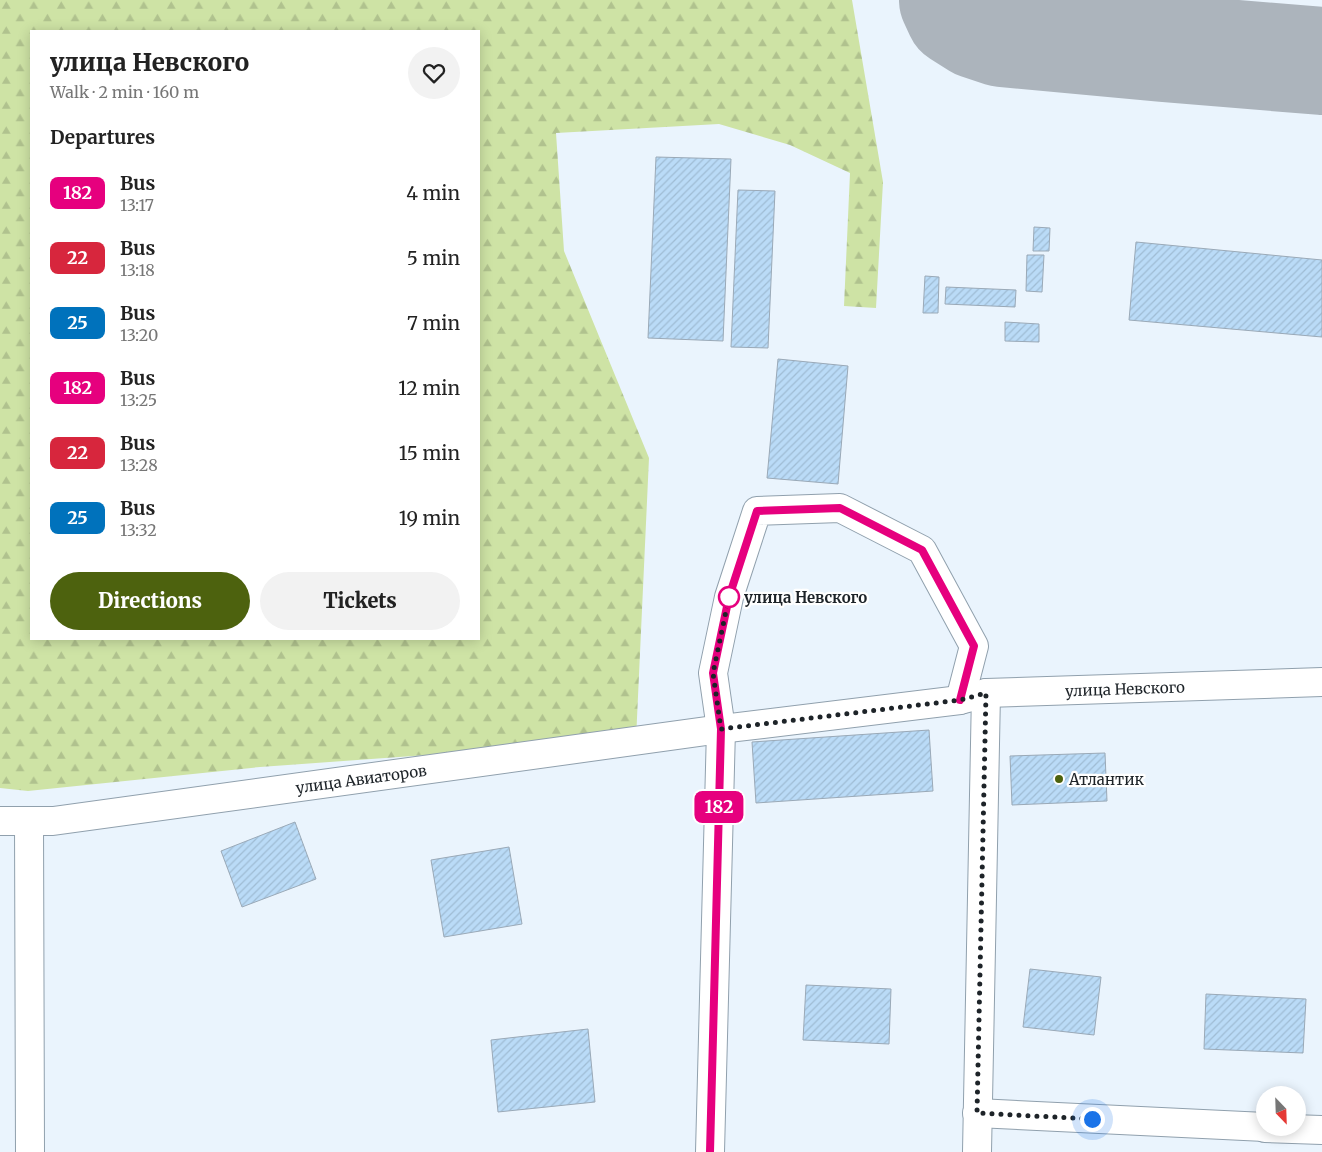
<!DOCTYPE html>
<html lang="en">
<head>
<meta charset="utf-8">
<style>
	:root { --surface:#fff; --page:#f2f2f2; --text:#222; --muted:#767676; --accent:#4d620e }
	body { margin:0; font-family:Merriweather,serif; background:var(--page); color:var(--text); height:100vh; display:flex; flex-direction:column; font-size:19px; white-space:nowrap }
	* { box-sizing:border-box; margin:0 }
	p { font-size:16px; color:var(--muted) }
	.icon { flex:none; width:28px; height:28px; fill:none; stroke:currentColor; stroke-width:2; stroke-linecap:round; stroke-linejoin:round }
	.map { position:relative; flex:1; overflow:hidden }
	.drawer { position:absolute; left:30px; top:30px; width:450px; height:610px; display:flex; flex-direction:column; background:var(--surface); border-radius:0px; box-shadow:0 2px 12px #0003 }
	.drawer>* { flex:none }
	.badge { padding:0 10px; border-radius:8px; font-size:18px; line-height:32px }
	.needle { width:32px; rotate:157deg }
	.fabs { position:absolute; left:1256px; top:1086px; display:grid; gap:10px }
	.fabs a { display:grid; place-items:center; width:50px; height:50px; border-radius:50%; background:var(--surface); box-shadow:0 2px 12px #0003; font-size:25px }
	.you { position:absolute; width:25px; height:25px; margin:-12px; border:4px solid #fff; border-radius:50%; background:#1a73e8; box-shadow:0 0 0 8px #1a73e833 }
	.map>.badge { position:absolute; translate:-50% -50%; box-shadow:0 0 0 2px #fff }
	h2 { padding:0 20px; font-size:19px; line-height:45px }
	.round { display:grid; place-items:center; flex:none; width:52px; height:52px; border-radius:26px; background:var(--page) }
	.headline { display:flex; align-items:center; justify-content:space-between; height:85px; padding:0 20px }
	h1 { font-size:24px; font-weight:800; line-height:38px }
	.button { display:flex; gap:10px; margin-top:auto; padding:10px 20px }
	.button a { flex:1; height:58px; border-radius:30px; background:var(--accent); color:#fff; font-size:20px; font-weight:800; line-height:58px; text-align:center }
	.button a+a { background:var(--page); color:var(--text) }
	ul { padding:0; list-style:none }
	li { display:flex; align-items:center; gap:15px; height:65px; padding:0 20px }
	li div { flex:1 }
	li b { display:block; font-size:19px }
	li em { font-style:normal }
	li .badge { min-width:55px; font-weight:700; text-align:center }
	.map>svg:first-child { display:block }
	.forest { fill:url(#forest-firs); fill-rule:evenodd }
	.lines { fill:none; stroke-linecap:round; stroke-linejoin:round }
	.taxiway { stroke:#acb4bc; stroke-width:108 }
	.building { fill:url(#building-hatch); stroke:#9aa9b7 }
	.minor-casing { stroke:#90a0ad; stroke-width:30 }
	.minor { stroke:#fff; stroke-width:28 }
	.line-casing { stroke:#fff; stroke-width:11 }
	.line { stroke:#e6007e; stroke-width:8 }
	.walk { stroke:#1d2328; stroke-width:5; stroke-dasharray:0 9 }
	.stop-dot { fill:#fff; stroke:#e6007e; stroke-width:2.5 }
	.poi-dot { fill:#4d620e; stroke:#fff; stroke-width:2 }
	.labels { text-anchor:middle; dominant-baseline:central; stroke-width:4.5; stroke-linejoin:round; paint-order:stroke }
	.stop-label { font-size:15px; font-weight:bold; fill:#1d2328; stroke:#fff; text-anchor:start }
	.street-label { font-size:15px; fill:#1d2328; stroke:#fff }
	.poi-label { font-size:15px; fill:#1d2328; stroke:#fff; text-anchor:start }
</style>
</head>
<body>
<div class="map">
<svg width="1322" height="1152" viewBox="0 0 1322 1152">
	<defs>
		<pattern id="forest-firs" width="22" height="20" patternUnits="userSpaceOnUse" patternTransform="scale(1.25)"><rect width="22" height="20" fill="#cee3a5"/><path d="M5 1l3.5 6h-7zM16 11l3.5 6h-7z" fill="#b0c28e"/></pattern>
		<pattern id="building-hatch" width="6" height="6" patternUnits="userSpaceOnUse" patternTransform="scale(1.25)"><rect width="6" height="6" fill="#badbf7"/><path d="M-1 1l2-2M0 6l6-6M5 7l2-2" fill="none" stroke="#9fbcd4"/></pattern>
	</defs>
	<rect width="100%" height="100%" fill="#eaf4fd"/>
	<!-- forest -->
	<path class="forest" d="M0,0H852L883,182L876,308L844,306L850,173L790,145L719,124L556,133L564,251L649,458L636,740L260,767L28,791L0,788ZM31,31H479V639H31Z"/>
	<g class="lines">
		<!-- taxiway -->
		<path class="taxiway" d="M953,0L959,13L978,25L1002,33L1164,48L1322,61"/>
	</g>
	<!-- building -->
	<path class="building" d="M656,157L731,159L723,341L648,338Z
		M738,190L775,191L768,348L731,347Z
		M1034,227L1050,228L1049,251H1033Z
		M1136,242L1322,260V337L1129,320Z
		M1027,255H1044L1042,292L1026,291Z
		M925,276L939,277L938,313H923Z
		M946,287L1016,290L1015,307L945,304Z
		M1005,322L1039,324V342L1005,341Z
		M778,359L848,366L838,484L767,478Z
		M929,730L933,791L756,803L752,742Z
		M1105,753L1107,801L1012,805L1010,756Z
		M295,822L316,879L242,907L221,851Z
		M509,847L522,924L444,937L431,860Z
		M1030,969L1101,977L1094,1035L1023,1027Z
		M806,985L891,989L889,1044L803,1040Z
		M1206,994L1306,999L1303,1053L1204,1049Z
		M588,1029L595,1102L498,1112L491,1040Z"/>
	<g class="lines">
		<defs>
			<g id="minor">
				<path id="s1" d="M0,821H53L721,729L960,700L986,693L1322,682"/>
				<path d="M29,821L30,1152"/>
				<path d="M977,1113L1265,1127"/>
				<path d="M1265,1128L1322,1130"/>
				<path d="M710,1152L721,729L713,673L729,597L757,511L840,508L922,550L974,646L960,700"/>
				<path d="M977,1152L986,693"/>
			</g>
		</defs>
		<!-- minor casing -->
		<use href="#minor" class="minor-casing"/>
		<!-- minor -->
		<use href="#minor" class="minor"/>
	</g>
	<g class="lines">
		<defs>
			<path id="line" d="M710,1152L721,729L713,673L729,597L757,511L840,508L922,550L974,646L960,700"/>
		</defs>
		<!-- line casing -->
		<use href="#line" class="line-casing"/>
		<!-- line -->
		<use href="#line" class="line"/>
		<!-- walk -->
		<path class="walk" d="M729,597L713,673L721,729L960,700L986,693L977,1113L1092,1119"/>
	</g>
	<!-- markers -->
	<circle class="stop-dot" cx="729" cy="597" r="10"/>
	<circle class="poi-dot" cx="1059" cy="779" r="5"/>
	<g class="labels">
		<!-- stop labels -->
		<g class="stop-label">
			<text x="744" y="597">улица Невского</text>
		</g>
		<!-- street labels -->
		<g class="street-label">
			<text stroke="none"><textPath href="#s1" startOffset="1134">улица Невского</textPath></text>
			<text stroke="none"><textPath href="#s1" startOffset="364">улица Авиаторов</textPath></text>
		</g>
		<!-- poi labels -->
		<g class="poi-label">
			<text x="1069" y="779">Атлантик</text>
		</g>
	</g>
</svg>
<div class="fabs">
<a><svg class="needle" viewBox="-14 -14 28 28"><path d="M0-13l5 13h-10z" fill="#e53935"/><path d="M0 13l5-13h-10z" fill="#767676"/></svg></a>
</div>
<div class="you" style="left:1092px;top:1119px"></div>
<b class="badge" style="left:719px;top:807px;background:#e6007e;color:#fff">182</b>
<section class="drawer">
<div class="headline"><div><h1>улица Невского</h1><p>Walk · 2 min · 160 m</p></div><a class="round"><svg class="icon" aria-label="heart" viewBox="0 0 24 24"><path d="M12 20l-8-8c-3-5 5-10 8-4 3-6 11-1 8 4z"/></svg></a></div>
<h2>Departures</h2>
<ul>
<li><span class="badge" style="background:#e6007e;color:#fff">182</span><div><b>Bus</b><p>13:17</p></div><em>4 min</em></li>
<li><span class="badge" style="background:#d7263d;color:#fff">22</span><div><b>Bus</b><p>13:18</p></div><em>5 min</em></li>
<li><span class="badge" style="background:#0072bc;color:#fff">25</span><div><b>Bus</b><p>13:20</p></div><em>7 min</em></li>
<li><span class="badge" style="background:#e6007e;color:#fff">182</span><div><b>Bus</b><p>13:25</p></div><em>12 min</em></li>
<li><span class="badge" style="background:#d7263d;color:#fff">22</span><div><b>Bus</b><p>13:28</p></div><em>15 min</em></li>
<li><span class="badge" style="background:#0072bc;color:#fff">25</span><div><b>Bus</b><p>13:32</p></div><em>19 min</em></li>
</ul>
<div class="button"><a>Directions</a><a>Tickets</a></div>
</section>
</div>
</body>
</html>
